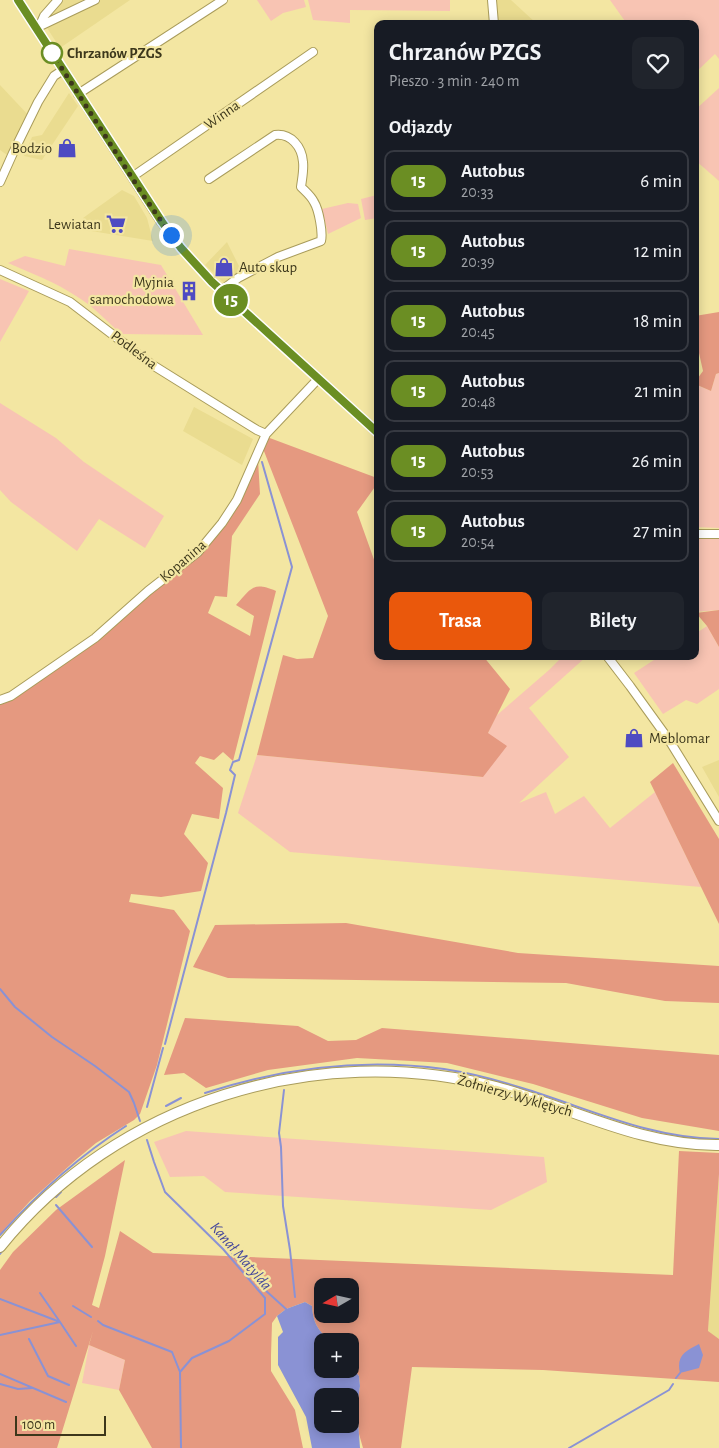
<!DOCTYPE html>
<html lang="pl">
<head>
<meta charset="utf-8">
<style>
	:root { --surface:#171b24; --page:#20242c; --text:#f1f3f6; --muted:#9ea1a6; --line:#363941; --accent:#ea580c }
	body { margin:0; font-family:"Alegreya Sans",sans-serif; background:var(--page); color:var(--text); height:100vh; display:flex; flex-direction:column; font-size:19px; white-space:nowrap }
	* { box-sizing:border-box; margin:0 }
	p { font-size:16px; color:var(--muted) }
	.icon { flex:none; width:28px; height:28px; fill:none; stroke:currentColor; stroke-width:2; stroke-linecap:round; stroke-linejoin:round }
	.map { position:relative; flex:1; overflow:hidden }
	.details { position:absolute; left:374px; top:20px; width:325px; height:640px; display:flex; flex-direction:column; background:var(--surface); border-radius:10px; box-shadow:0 2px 12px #0003 }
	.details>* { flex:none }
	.badge { padding:0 10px; border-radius:16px; font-size:18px; line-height:32px }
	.needle { width:32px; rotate:261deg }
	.buttons { position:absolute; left:314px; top:1278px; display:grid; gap:10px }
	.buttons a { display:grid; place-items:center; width:45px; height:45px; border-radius:10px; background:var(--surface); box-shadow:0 2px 12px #0003; font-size:25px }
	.scale { position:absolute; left:15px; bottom:12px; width:91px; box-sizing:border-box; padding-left:5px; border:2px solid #3c371b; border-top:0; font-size:14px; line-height:18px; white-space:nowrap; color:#3c371b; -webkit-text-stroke:4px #f3e6a2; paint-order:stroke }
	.you { position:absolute; width:25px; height:25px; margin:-12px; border:4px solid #fff; border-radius:50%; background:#1a73e8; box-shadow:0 0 0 8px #1a73e833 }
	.map>.badge { position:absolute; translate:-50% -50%; box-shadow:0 0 0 2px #fff }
	h2 { padding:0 15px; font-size:19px; line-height:45px }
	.round { display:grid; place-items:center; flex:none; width:52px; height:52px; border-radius:10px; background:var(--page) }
	.overview { display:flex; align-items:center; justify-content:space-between; height:85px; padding:0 15px }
	h1 { font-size:24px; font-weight:700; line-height:38px }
	.button { display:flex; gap:10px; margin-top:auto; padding:10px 15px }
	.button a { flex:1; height:58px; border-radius:10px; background:var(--accent); color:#fff; font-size:20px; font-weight:700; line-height:58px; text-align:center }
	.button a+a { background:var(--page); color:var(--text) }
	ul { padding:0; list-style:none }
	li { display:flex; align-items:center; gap:15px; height:62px; margin:0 10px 8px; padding:0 5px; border:2px solid var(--line); border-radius:10px }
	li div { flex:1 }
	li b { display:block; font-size:19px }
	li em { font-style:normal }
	li .badge { min-width:55px; font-weight:700; text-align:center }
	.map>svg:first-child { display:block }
	.built { fill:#eadc90 }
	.green { fill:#f8c4b3 }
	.forest { fill:#e59980; fill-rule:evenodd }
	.water { fill:#8a92d4; fill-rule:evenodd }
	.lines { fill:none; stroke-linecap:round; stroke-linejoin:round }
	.stream { stroke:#8a92d4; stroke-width:2 }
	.minor-casing { stroke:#a99c5b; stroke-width:10 }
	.major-casing { stroke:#a99c5b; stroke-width:12 }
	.minor { stroke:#fff; stroke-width:8 }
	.major { stroke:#fff; stroke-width:10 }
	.line-casing { stroke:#fff; stroke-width:11 }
	.line { stroke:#6b8e23; stroke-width:8 }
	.walk { stroke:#3c371b; stroke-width:5; stroke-dasharray:0 9 }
	.stop-dot { fill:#fff; stroke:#6b8e23; stroke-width:2.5 }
	.labels { text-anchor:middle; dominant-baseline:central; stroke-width:4.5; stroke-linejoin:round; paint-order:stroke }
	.stop-label { font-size:15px; font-weight:bold; fill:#3c371b; stroke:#f3e6a2; text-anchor:start }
	.street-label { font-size:15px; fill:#3c371b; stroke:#f3e6a2 }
	.poi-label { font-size:15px; fill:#3c371b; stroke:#f3e6a2; text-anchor:end }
	.water-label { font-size:16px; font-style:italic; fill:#484a9b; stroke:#f3e6a2 }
</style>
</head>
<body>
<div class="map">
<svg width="719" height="1448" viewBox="0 0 719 1448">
	<rect width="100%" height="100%" fill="#f3e6a2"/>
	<!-- built -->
	<path class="built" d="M57,0H130L60,48L40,17Z
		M496,0H511L537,24H498Z
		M0,85L31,118L7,155L0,150Z
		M69,93L78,106L42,160L24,156L32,137L42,135Z
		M122,190L134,196L147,218L153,241L85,230L83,218Z
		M227,242L240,268V273L224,283L205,265Z
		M194,407L253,439L242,465L183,431Z
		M719,760V797L702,767Z
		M719,1174V1339L708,1332Z"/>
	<!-- green -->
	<path class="green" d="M257,0H304L306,7L283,13L271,21Z
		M308,0H450V11L350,10V23L313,20Z
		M610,0H719V59L715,54L695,73V24H627Z
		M719,88V181L695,160V110Z
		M377,195V218L365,220L361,199Z
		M348,203L358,204L361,218L328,234L322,209Z
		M69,249L161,265L203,335L121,334C107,321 93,306 76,296C55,282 31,273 8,263L25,256L65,266Z
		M0,279L29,291L0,342Z
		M719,373V528L695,527V384L711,391L716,374Z
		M0,403L56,438L84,462L164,516L145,548L99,519L77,551L11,502L0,490Z
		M695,539H719V610L695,612Z
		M707,626L719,647V689L697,704L686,700L663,714L634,673L660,656H695V634Z
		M563,656H587L529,708L569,757L519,803L546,792L555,814L584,796L610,828L655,792L701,887L290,852L238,813L257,755L483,777L488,733L496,716L549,670Z
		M186,1131L544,1157L547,1182L491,1210L225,1192L204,1176L170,1177L154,1142Z
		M89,1345L125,1360L119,1390L82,1383Z"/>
	<!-- forest -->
	<path class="forest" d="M719,312V373L716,374L711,391L695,384V382L703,371L695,335V316Z
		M267,437L377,478V484L357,512L377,568L378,656H483L510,689L488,733L507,746L483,777L257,755L283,655L297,659L313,658L328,616L262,446Z
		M258,460L260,494L232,536L227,597L215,596L208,613L250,636L254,616L236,605C251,589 252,581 276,591L233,761L223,752L214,760L200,756L195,763L223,788L219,819L192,814L184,834L208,863L201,891L161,897L131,894L129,902L174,910L190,931L157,1065L140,1114L134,1120L96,1143L78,1158L30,1201L0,1234V704L13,699L99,639L147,595L201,552Z
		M719,610V647L707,626L696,613Z
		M673,763L719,839V924L650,782Z
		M346,923L518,953L719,966V1003L665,1001L566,983L228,978L193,967L215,925Z
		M185,1018L298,1026L328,1041L356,1040L382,1028L719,1055V1131L642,1118L533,1084L447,1063L357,1058L268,1070L206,1088L184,1073L164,1075Z
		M679,1151L719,1153V1174L708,1331L719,1339V1382L543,1370L412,1367L401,1448H363L359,1434L357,1406L360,1386L359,1376L350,1364V1341H329C318,1329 313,1323 312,1306L305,1302L286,1309L277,1316L272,1323L271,1355V1371L295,1410L303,1448H152L119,1390L125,1360L89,1345L93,1331L57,1448H0V1270L13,1252L56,1210L125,1160L105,1256L92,1305L99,1308L120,1231L153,1253L673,1275ZM322,1286H350V1314H322Z"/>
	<!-- water -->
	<path class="water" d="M305,1302L312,1306C313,1323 318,1329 329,1341H322V1369H350V1364L359,1376L360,1386L357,1407L360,1448H312L306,1417L278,1365V1337L283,1332L277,1316L286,1309ZM322,1396H350V1424H322Z
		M699,1344L703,1355L699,1368L680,1373C676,1356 685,1351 699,1344Z"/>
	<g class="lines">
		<!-- stream -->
		<path class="stream" d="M0,989L15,1007L52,1037L95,1066L129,1092L134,1103L140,1121
			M165,1044L226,813L235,775L230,770L233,762L239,760L292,567L262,462
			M284,1090L279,1133L281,1147L283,1206L290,1250L295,1297
			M493,1092L503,1094
			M205,1093C282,1068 363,1058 444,1069C470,1073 497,1080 522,1088C588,1108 648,1138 719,1139
			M166,1106L181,1098
			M147,1107L163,1048
			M147,1140L154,1162L165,1192L223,1249L265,1298V1314L229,1341L192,1358L180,1372L181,1448
			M56,1197L61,1192
			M56,1205L92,1247
			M0,1235C38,1193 79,1156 126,1126
			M0,1254L3,1250
			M232,1254L264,1289L286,1309
			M0,1299L60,1322L76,1346
			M73,1306L91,1317
			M98,1321L103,1325L172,1352L180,1372
			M0,1335L60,1322L40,1293
			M29,1339L48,1376L69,1385
			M0,1374L66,1402
			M676,1378L680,1373
			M0,1384L18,1389L32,1388
			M569,1448L669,1390L673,1384"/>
		<defs>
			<path id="minor" d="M18,0L161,222L181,248L212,282L378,433
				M492,0L494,24
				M40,25L44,16L58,0
				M36,28L95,0
				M78,94L223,0
				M132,177L313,52
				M209,179L275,135C291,133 302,147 303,162C304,170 302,179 301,187C306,192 311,196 314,202C319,210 323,233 321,241L278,257L238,278L221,291
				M0,182L13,153L38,102L54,76L63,70
				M0,270L70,302L151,364L257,430L266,434
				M695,534H719
				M607,656L630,686L669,740L719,821
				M0,700L11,696L95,638L148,591L198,552L222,523L237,500L266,434L318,379"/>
			<path id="major" d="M0,1247C116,1102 317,1040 496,1087C570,1107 640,1146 719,1145"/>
		</defs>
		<!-- minor casing -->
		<use href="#minor" class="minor-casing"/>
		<!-- major casing -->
		<use href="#major" class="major-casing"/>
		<!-- minor -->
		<use href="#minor" class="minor"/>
		<!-- major -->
		<use href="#major" class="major"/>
	</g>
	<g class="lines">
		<defs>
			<path id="line" d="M18,0L162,222L181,248L212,282L378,433"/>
		</defs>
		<!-- line casing -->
		<use href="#line" class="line-casing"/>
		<!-- line -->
		<use href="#line" class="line"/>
		<!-- walk -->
		<path class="walk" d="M52,53L143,195L171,235"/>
	</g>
	<!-- icons -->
	<defs>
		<symbol id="shop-bare" viewBox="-9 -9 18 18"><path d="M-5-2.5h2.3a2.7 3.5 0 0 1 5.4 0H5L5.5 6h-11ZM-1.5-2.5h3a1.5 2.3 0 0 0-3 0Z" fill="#4e4bc2" stroke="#f3e6a2" stroke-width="2.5" paint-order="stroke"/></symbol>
		<symbol id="supermarket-bare" viewBox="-9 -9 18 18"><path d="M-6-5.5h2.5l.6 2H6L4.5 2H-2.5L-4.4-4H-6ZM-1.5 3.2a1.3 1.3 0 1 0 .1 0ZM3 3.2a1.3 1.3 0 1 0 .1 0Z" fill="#4e4bc2" stroke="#f3e6a2" stroke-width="2.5" paint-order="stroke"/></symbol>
		<symbol id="building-bare" viewBox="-9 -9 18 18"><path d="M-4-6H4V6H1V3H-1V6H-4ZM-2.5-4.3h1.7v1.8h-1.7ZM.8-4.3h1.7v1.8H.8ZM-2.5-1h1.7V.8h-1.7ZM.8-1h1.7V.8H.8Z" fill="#4e4bc2" stroke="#f3e6a2" stroke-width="2.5" paint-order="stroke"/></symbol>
	</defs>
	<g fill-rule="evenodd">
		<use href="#shop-bare" x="53" y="134" width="28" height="28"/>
		<use href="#supermarket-bare" x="102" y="210" width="28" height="28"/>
		<use href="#shop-bare" x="210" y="253" width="28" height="28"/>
		<use href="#building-bare" x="175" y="277" width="28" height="28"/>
		<use href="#shop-bare" x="620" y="724" width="28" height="28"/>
	</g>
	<!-- markers -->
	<circle class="stop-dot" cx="52" cy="53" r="10"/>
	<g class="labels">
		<!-- stop labels -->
		<g class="stop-label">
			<text x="67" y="53">Chrzanów PZGS</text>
		</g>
		<!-- street labels -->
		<g class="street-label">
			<text transform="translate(222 115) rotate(-35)">Winna</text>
			<text transform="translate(134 350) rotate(37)">Podleśna</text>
			<text transform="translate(183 561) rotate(-41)">Kopanina</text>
			<text transform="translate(515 1096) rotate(16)">Żołnierzy Wyklętych</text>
		</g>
		<!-- poi labels -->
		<g class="poi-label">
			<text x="52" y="148">Bodzio</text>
			<text x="101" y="224">Lewiatan</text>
			<text x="239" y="267" text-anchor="start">Auto skup</text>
			<text x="174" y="282">Myjnia<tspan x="174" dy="17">samochodowa</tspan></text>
			<text x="649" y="738" text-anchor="start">Meblomar</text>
		</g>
		<!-- water labels -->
		<g class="water-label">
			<text transform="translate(241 1256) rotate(49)">Kanał Matylda</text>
		</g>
	</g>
</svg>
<div class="buttons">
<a><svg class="needle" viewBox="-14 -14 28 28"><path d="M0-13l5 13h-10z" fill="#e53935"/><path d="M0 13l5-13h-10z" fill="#9ea1a6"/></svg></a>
<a>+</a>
<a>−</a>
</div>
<div class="scale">100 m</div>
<div class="you" style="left:171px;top:235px"></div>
<b class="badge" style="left:231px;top:300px;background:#6b8e23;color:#fff">15</b>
<section class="details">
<div class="overview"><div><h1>Chrzanów PZGS</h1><p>Pieszo · 3 min · 240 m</p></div><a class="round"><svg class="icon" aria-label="heart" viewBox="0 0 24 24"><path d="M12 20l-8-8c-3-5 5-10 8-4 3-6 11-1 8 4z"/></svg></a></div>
<h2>Odjazdy</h2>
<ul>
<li><span class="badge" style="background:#6b8e23;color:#fff">15</span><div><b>Autobus</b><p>20:33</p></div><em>6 min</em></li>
<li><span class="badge" style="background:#6b8e23;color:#fff">15</span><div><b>Autobus</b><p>20:39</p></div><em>12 min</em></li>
<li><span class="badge" style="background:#6b8e23;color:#fff">15</span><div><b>Autobus</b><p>20:45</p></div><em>18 min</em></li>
<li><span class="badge" style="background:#6b8e23;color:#fff">15</span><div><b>Autobus</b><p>20:48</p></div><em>21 min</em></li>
<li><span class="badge" style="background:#6b8e23;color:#fff">15</span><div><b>Autobus</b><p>20:53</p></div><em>26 min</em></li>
<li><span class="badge" style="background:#6b8e23;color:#fff">15</span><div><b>Autobus</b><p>20:54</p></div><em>27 min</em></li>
</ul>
<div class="button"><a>Trasa</a><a>Bilety</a></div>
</section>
</div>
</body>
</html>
